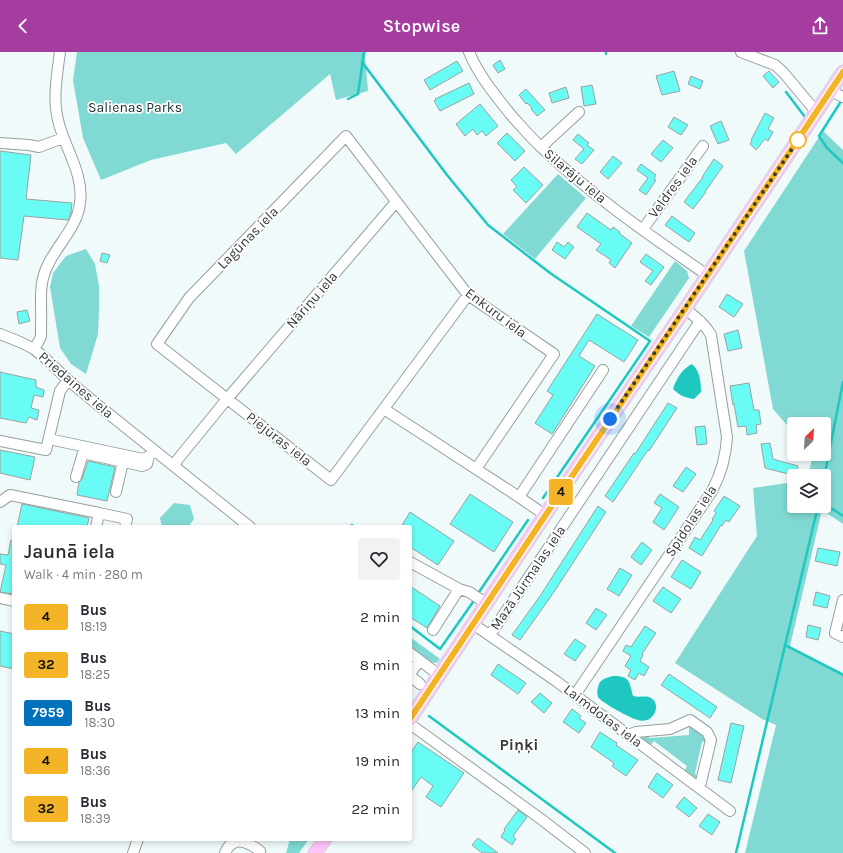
<!DOCTYPE html>
<html lang="en">
<head>
<meta charset="utf-8">
<style>
	:root { --surface:#fff; --page:#f2f2f3; --text:#2b2b33; --muted:#7c7c81; --accent:#a53c9f }
	body { margin:0; font-family:Karla,sans-serif; background:var(--page); color:var(--text); height:100vh; display:flex; flex-direction:column; font-size:15px; white-space:nowrap }
	* { box-sizing:border-box; margin:0 }
	p { font-size:13px; color:var(--muted) }
	.icon { flex:none; width:22px; height:22px; fill:none; stroke:currentColor; stroke-width:2; stroke-linecap:round; stroke-linejoin:round }
	.map { position:relative; flex:1; overflow:hidden }
	.details { position:absolute; left:12px; top:473px; width:400px; height:316px; display:flex; flex-direction:column; background:var(--surface); border-radius:4px; box-shadow:0 2px 6px #0003 }
	.details>* { flex:none }
	.badge { padding:0 8px; border-radius:3px; font-size:14px; line-height:26px }
	.needle { width:26px; rotate:25deg }
	.controls { position:absolute; left:787px; top:365px; display:grid; gap:8px }
	.controls a { display:grid; place-items:center; width:44px; height:44px; border-radius:4px; background:var(--surface); box-shadow:0 2px 6px #0003; font-size:20px }
	.you { position:absolute; width:20px; height:20px; margin:-10px; border:3px solid #fff; border-radius:50%; background:#1a73e8; box-shadow:0 0 0 6px #1a73e833 }
	.map>.badge { position:absolute; translate:-50% -50%; box-shadow:0 0 0 2px #fff }
	.round { display:grid; place-items:center; flex:none; width:42px; height:42px; border-radius:4px; background:var(--page) }
	.head { display:flex; align-items:center; justify-content:space-between; height:68px; padding:0 12px }
	h1 { font-size:19px; font-weight:600; line-height:30px }
	ul { padding:0; list-style:none }
	li { display:flex; align-items:center; gap:12px; height:48px; padding:0 12px }
	li div { flex:1 }
	li b { display:block; font-size:15px }
	li em { font-style:normal }
	li .badge { min-width:44px; font-weight:700; text-align:center }
	header { display:flex; justify-content:space-between; align-items:center; height:52px; padding:0 12px; background:var(--accent); color:#fff; font-size:18px; font-weight:600 }
	.map>svg:first-child { display:block }
	.green { fill:#81d9d3 }
	.water { fill:#1ec8c1 }
	.lines { fill:none; stroke-linecap:round; stroke-linejoin:round }
	.stream { stroke:#1ec8c1; stroke-width:2.5 }
	.building { fill:#69fcf4; stroke:#99a2a1 }
	.minor-casing { stroke:#969f9e; stroke-width:12 }
	.major-casing { stroke:#d3d4d4; stroke-width:15 }
	.minor { stroke:#fff; stroke-width:10 }
	.major { stroke:#fec5fa; stroke-width:13 }
	.line-casing { stroke:#fff; stroke-width:9 }
	.line { stroke:#f4b427; stroke-width:6 }
	.walk { stroke:#373b3a; stroke-width:4; stroke-dasharray:0 7.2 }
	.stop-dot { fill:#fff; stroke:#f4b427; stroke-width:2 }
	.labels { text-anchor:middle; dominant-baseline:central; stroke-width:3.5; stroke-linejoin:round; paint-order:stroke }
	.park-label { font-size:14px; fill:#17302f; stroke:#fff }
	.street-label { font-size:14px; fill:#373b3a; stroke:#fff }
	.quarter-label { font-size:16px; font-weight:bold; fill:#373b3a; stroke:#fff }
</style>
</head>
<body>
<header><svg class="icon" aria-label="back" viewBox="0 0 24 24"><path d="M15 5l-7 7 7 7"/></svg>Stopwise<svg class="icon" aria-label="share" viewBox="0 0 24 24"><path d="M12 15V3M7 8l5-5 5 5M5 13v7h14v-7"/></svg></header>
<div class="map">
<svg width="843" height="801" viewBox="0 0 843 801">
	<rect width="100%" height="100%" fill="#f1fafa"/>
	<!-- green -->
	<path class="green" d="M77,0H366L365,3L368,39L336,48L330,22L236,102L226,91L151,108L101,128L83,86L73,28Z
		M823,79L843,98V472L822,458L790,594L843,621V801H745L776,673L762,667L675,611L757,484L753,436L794,430V454H824V424H808L813,403L812,402H824V372H794V381L773,357L744,199Z
		M558,122L586,146L535,207L503,182Z
		M86,197L95,212L99,234V257L98,282L86,322L71,312L60,296L50,235L53,221L66,204Z
		M675,209L687,219L689,226L649,285L631,274Z
		M174,451L190,453L194,467L188,475H162L160,466Z
		M410,585L440,607L437,611C427,611 418,601 410,595Z
		M689,673L706,683L708,689L702,690L695,721L698,726L696,728L684,719L687,714L654,689L650,694L639,686V683L643,682L650,686L689,683Z
		M290,787H309L299,801H286Z"/>
	<!-- water -->
	<path class="water" d="M692,312C700,319 701,330 701,340L694,347C685,346 679,343 673,337C676,327 683,316 692,312Z
		M613,624C631,624 629,630 633,644C639,646 646,643 651,646C660,651 656,665 647,668C644,669 640,669 638,668C630,666 602,651 598,645C597,642 597,638 598,636C599,627 606,626 613,624Z"/>
	<g class="lines">
		<!-- stream -->
		<path class="stream" d="M606,0V2
			M362,10L447,123L488,173L550,221L650,289L543,446
			M786,40L805,65
			M348,47L358,42L364,0
			M840,51L819,84L827,96L843,111
			M824,426L843,330
			M824,454L834,458L843,464
			M350,475L352,473
			M479,540L528,468
			M410,574L440,597L473,550
			M785,593L843,623
			M429,664L615,801
			M736,801L818,454"/>
	</g>
	<!-- building -->
	<path class="building" d="M500,8L505,17L498,21L493,13Z
		M457,9L463,19L430,38L424,28Z
		M674,19L680,39L662,43L656,24Z
		M769,19L779,30L773,36L763,24Z
		M691,24L703,29L700,37L688,32Z
		M469,31L474,42L440,59L434,49L436,48L435,47Z
		M592,33L596,52L584,54L581,35Z
		M566,35L569,46L552,51L549,41Z
		M526,37L545,58L537,64L531,57L532,56L527,51L526,52L519,43Z
		M480,52L498,74L486,84L482,79L477,83L473,77L465,84L456,72Z
		M765,61L774,66L768,77L773,80L768,89L765,87L756,98L750,92L752,89L751,88Z
		M674,65L688,73L681,83L668,75Z
		M721,69L729,88L718,92L710,74Z
		M507,81L525,99L515,109L497,91Z
		M578,82L589,91L587,93L594,98L582,112L575,107L584,97L573,88Z
		M663,88L673,96L661,110L651,102Z
		M0,99L31,103L26,147L72,151L71,160L68,168L24,164L18,208L0,206Z
		M613,104L622,111L608,127L600,120Z
		M714,107L723,114L705,140H706L693,157L684,150L703,125H702Z
		M641,112L656,123L654,127L656,128L646,143L639,138L648,126L637,118Z
		M524,115L543,133L526,151L513,138L517,135L511,128Z
		M587,161L611,178L613,175L620,180L619,181L632,191L615,216L609,211L611,208L596,198L601,192L577,175Z
		M672,164L695,181L689,190L665,173Z
		M557,190L564,195L568,190L574,195L565,207L552,198Z
		M102,201L110,203L107,211L100,209Z
		M646,202L664,215L651,233L645,229L653,219L640,210Z
		M727,242L743,252L734,265L719,255Z
		M27,258L30,269L19,272L17,260Z
		M597,262L638,288L624,310L589,288L579,304L595,314L552,382L535,371L553,343L547,339Z
		M738,278L742,296L728,299L724,282Z
		M0,320L36,328V335L44,338L43,345L34,343L31,356L39,358L37,368L29,365L26,371L0,366Z
		M749,331L754,358H759L761,372L756,373L757,381L747,383L746,374L738,375L734,352L733,353L730,334Z
		M668,351L677,356L649,399L648,398L613,450L605,444L634,401L635,402Z
		M705,374L707,392L697,393L695,375Z
		M770,391L773,407L798,414L796,424L765,416L761,392Z
		M0,398L35,405L30,428L0,421Z
		M88,409L115,415L107,449L77,443L79,430L82,427Z
		M686,415L696,422L683,440L673,434Z
		M470,442L513,470L494,500L450,472Z
		M660,442L679,455L664,478L653,470L662,456L654,451Z
		M724,444L740,454L729,470L726,468L722,474L721,473L702,504L689,496L695,485L700,488L713,468L712,467L716,461L714,459Z
		M22,452L89,466L87,475H17Z
		M598,454L606,460L554,540L520,588L512,583L540,544Z
		M410,460L454,489L438,513L410,495V475H401Z
		M11,488H14V542L0,540L6,513L0,512V502L8,503Z
		M642,490L652,498L641,513L631,505Z
		M818,496L840,500L837,514L815,509Z
		M682,508L701,520L691,537L671,525Z
		M620,516L632,523L619,544L607,537Z
		M410,534L440,554L427,576L410,565Z
		M663,535L681,547L671,561L653,549Z
		M816,540L830,544L827,556L813,553Z
		M596,556L607,563L596,578L586,571Z
		M808,573L821,576L818,588L806,585Z
		M645,574L656,581L642,602L643,603L640,609L649,615L644,624L639,621L635,628L628,624L631,618L625,614L631,604L623,599L626,593L631,595Z
		M0,579L14,582V617L0,614Z
		M575,587L586,594L575,609L564,602Z
		M498,612L526,631L518,642L491,623Z
		M669,622L717,655L710,666L661,633Z
		M540,641L552,651L544,661L531,650Z
		M572,657L581,664L579,666L586,671L579,681L563,670Z
		M731,671L744,674L731,731L718,728Z
		M600,680L617,691L616,693L638,708L626,724L612,714L614,711L591,695Z
		M418,690L464,721L441,755L426,745L433,734L421,725L410,741V702Z
		M657,721L673,733L663,746L648,735Z
		M684,745L697,756L689,765L676,755Z
		M518,758L527,765L513,784L516,787L512,793L501,785L505,778L504,777Z
		M708,762L720,770L712,783L699,774Z
		M478,786L498,801H482L472,793Z"/>
	<g class="lines">
		<defs>
			<path id="minor" d="M469,0C479,24 495,43 511,63C521,74 531,86 542,96C592,144 651,184 707,223
				M741,0L775,13L783,20L813,56L817,59
				M831,39L843,45
				M0,91L29,93L39,95L63,86
				M541,95L579,60
				M643,177L703,94
				M468,243L331,428L157,292L189,246L346,84L468,243L554,302L476,417
				M0,282L20,290L34,297L45,306L68,328L99,354L250,475
				M34,297C36,293 40,288 41,284C41,281 41,277 41,274C42,259 39,242 43,226C50,198 77,179 80,151C84,123 66,98 59,72C52,48 57,24 60,0
				M384,357L519,445L545,463
				M49,387L143,407L149,404L155,399
				M0,389L46,398L60,339L68,328
				M174,414L178,407L227,347L396,150
				M76,425L83,401L142,414L147,412L149,404
				M116,440L123,410
				M519,445L603,318
				M0,450L10,443L99,461L96,475
				M99,461L127,467L125,475
				M410,510L459,537L469,540L487,552
				M0,546L14,549
				M843,548L835,581L843,585
				M473,572L556,629L730,759
				M433,578L459,537
				M490,583L700,269
				M410,601L439,623
				M410,622L419,609
				M410,624L420,632
				M575,643L712,439C721,422 726,404 727,385L711,283C705,272 695,264 685,257
				M410,672L541,767L585,801
				M628,683L636,680L670,677L690,668L707,680L711,688L701,730L698,735
				M133,801L138,787
				M225,801C233,782 248,790 260,799L259,801"/>
			<path id="major" d="M410,667L545,463L685,257L843,20
				M315,801L325,787"/>
		</defs>
		<!-- minor casing -->
		<use href="#minor" class="minor-casing"/>
		<!-- major casing -->
		<use href="#major" class="major-casing"/>
		<!-- minor -->
		<use href="#minor" class="minor"/>
		<!-- major -->
		<use href="#major" class="major"/>
	</g>
	<g class="lines">
		<defs>
			<path id="line" d="M410,667L545,464L685,257L843,20"/>
		</defs>
		<!-- line casing -->
		<use href="#line" class="line-casing"/>
		<!-- line -->
		<use href="#line" class="line"/>
		<!-- walk -->
		<path class="walk" d="M610,367L798,88"/>
	</g>
	<!-- markers -->
	<circle class="stop-dot" cx="798" cy="88" r="8"/>
	<g class="labels">
		<!-- park labels -->
		<g class="park-label">
			<text x="135" y="55">Salienas Parks</text>
		</g>
		<!-- street labels -->
		<g class="street-label">
			<text transform="translate(575 124) rotate(40)">Silarāju iela</text>
			<text transform="translate(673 135) rotate(-54)">Veldres iela</text>
			<text transform="translate(248 186) rotate(-46)">Lagūnas iela</text>
			<text transform="translate(312 248) rotate(-49)">Nāriņu iela</text>
			<text transform="translate(496 261) rotate(37)">Enkuru iela</text>
			<text transform="translate(76 333) rotate(41)">Priedaines iela</text>
			<text transform="translate(279 387) rotate(38)">Piejūras iela</text>
			<text transform="translate(691 469) rotate(-57)">Spīdolas iela</text>
			<text transform="translate(528 526) rotate(-56)">Mazā Jūrmalas iela</text>
			<text transform="translate(603 664) rotate(37)">Laimdotas iela</text>
		</g>
		<!-- quarter labels -->
		<g class="quarter-label">
			<text x="519" y="692">Piņķi</text>
		</g>
	</g>
</svg>
<div class="controls">
<a><svg class="needle" viewBox="-14 -14 28 28"><path d="M0-13l5 13h-10z" fill="#e53935"/><path d="M0 13l5-13h-10z" fill="#7c7c81"/></svg></a>
<a><svg class="icon" aria-label="layers" viewBox="0 0 24 24"><path d="M12 4l9 5-9 5-9-5zM3 14l9 5 9-5"/></svg></a>
</div>
<div class="you" style="left:610px;top:367px"></div>
<b class="badge" style="left:561px;top:440px;background:#f4b427;color:#111">4</b>
<section class="details">
<div class="head"><div><h1>Jaunā iela</h1><p>Walk · 4 min · 280 m</p></div><a class="round"><svg class="icon" aria-label="heart" viewBox="0 0 24 24"><path d="M12 20l-8-8c-3-5 5-10 8-4 3-6 11-1 8 4z"/></svg></a></div>
<ul>
<li><span class="badge" style="background:#f4b427;color:#111">4</span><div><b>Bus</b><p>18:19</p></div><em>2 min</em></li>
<li><span class="badge" style="background:#f4b427;color:#111">32</span><div><b>Bus</b><p>18:25</p></div><em>8 min</em></li>
<li><span class="badge" style="background:#0072bc;color:#fff">7959</span><div><b>Bus</b><p>18:30</p></div><em>13 min</em></li>
<li><span class="badge" style="background:#f4b427;color:#111">4</span><div><b>Bus</b><p>18:36</p></div><em>19 min</em></li>
<li><span class="badge" style="background:#f4b427;color:#111">32</span><div><b>Bus</b><p>18:39</p></div><em>22 min</em></li>
</ul>
</section>
</div>
</body>
</html>
